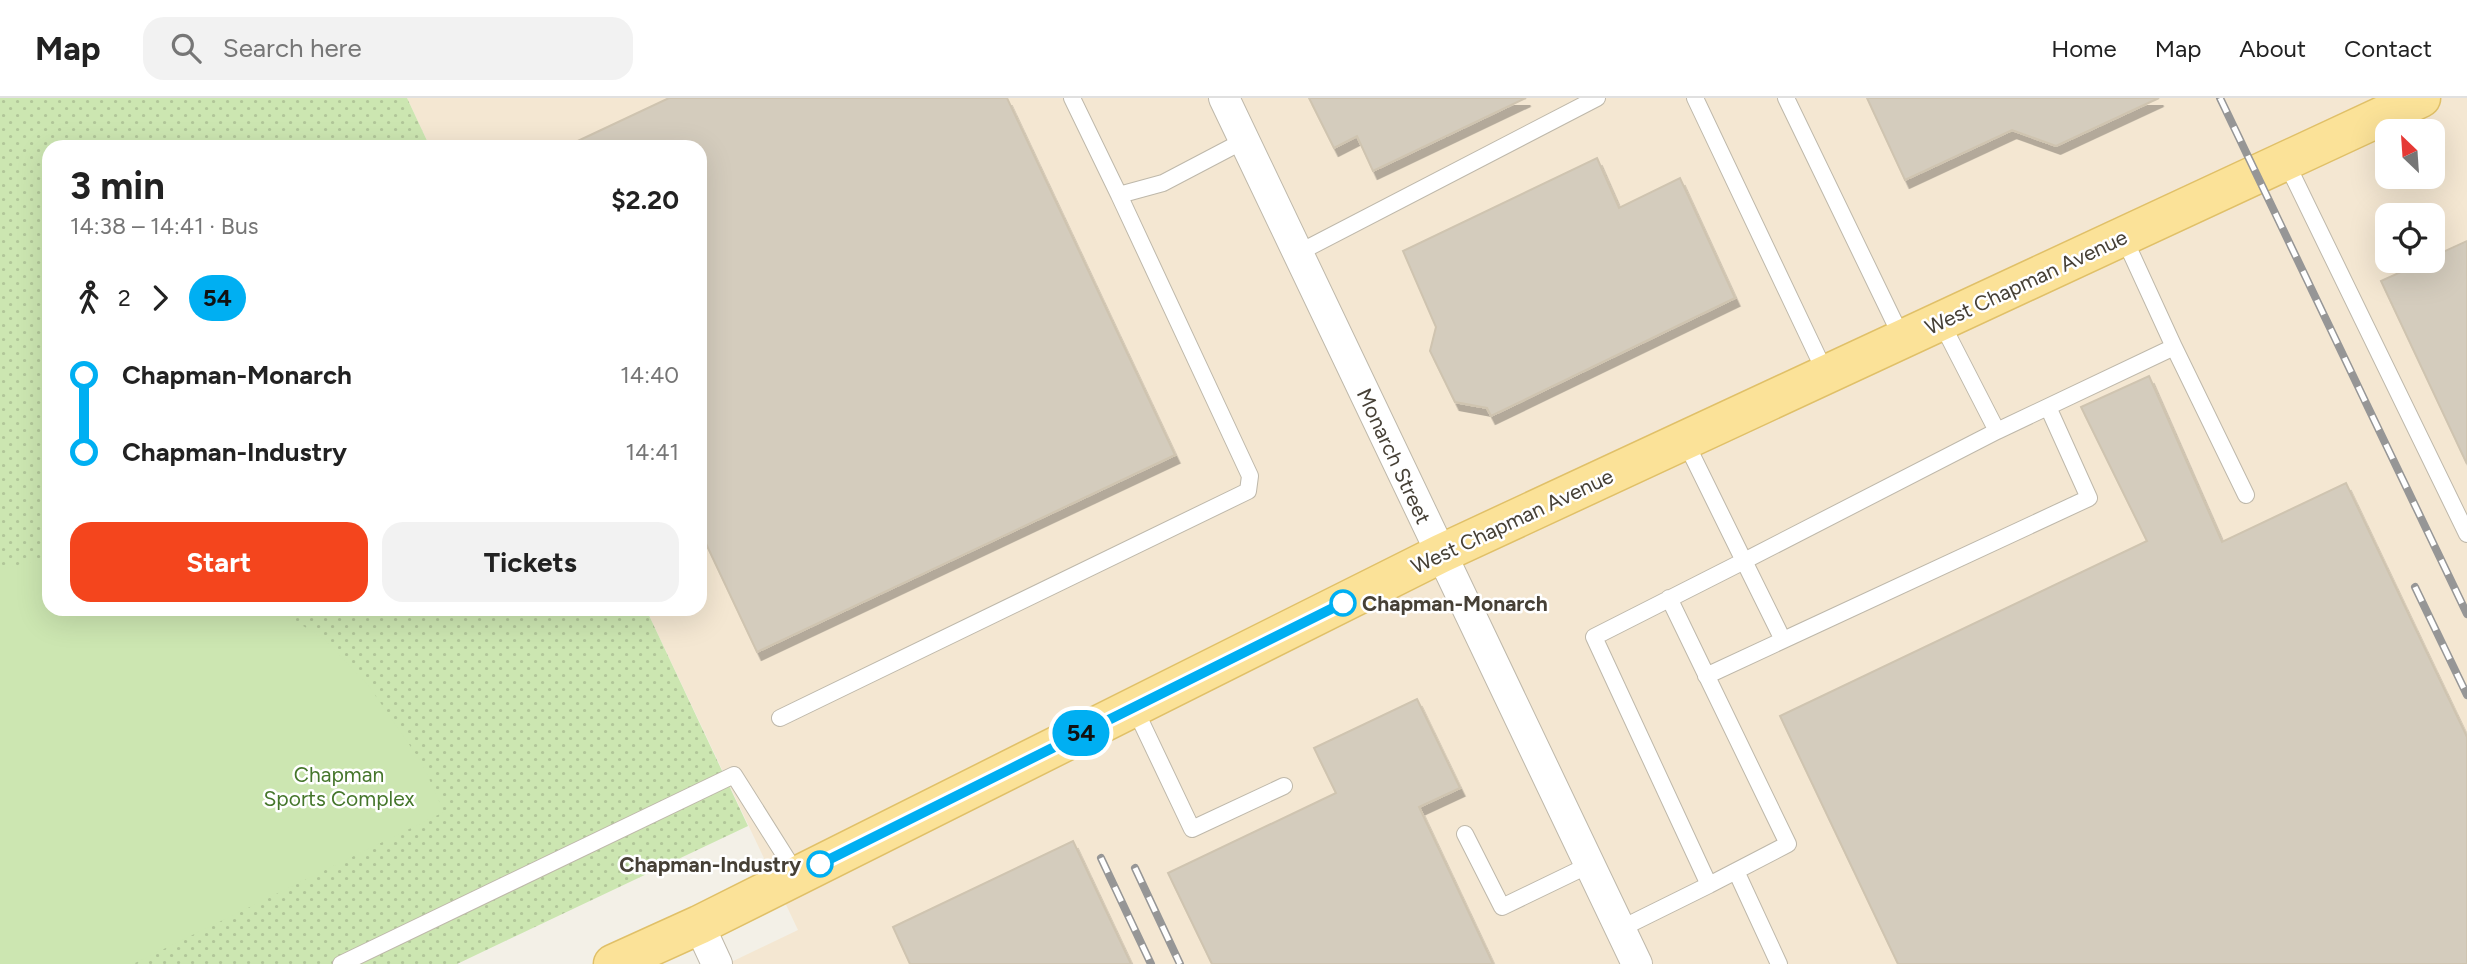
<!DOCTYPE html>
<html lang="en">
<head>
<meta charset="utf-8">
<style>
	:root { --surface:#fff; --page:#f2f2f2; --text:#222; --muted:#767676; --line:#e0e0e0; --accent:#f4451d }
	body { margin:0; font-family:Figtree,sans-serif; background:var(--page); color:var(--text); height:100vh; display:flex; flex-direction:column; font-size:26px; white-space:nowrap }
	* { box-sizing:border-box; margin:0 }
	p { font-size:23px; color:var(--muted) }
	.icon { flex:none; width:38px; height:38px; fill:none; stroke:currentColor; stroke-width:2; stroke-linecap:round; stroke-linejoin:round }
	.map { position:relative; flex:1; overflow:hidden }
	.sheet { position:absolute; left:42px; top:42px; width:665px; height:476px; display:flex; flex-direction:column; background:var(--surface); border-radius:21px; box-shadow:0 7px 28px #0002 }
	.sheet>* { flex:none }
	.badge { padding:0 14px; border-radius:23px; font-size:24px; line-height:46px }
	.needle { width:46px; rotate:335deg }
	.buttons { position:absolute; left:2375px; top:21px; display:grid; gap:14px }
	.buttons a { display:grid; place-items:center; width:70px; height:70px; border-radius:14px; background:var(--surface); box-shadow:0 7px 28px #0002; font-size:35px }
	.map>.badge { position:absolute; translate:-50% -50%; box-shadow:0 0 0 4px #fff }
	.legs { display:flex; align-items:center; gap:10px; height:77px; padding:0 28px; font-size:23px }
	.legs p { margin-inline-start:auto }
	.head { display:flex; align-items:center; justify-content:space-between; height:119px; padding:0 28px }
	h1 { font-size:38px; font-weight:700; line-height:52px }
	.action { display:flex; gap:14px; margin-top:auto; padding:14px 28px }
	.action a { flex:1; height:80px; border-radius:21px; background:var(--accent); color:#fff; font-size:28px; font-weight:700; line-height:80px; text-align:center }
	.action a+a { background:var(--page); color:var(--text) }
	ul { padding:0 28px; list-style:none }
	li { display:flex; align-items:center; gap:24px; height:77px; font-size:26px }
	li i { display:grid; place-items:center; width:10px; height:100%; margin:0 9px; background:currentColor }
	li i::after { content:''; width:18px; height:18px; margin:-9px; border:5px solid; border-radius:50%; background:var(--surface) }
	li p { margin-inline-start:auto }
	li:first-child i { background:linear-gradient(#0000 50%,currentColor 0) }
	li:last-child i { background:linear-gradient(currentColor 50%,#0000 0) }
	header { display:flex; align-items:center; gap:42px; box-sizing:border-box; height:98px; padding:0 35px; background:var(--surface); border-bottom:2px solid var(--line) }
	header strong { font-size:33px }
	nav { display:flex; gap:38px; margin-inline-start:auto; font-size:24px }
	.search { width:490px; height:63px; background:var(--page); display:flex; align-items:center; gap:18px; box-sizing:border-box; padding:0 24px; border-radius:21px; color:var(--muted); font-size:26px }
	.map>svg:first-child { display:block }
	.commercial { fill:#f4e7d2; fill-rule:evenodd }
	.park { fill:url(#park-dots) }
	.pitch { fill:#cce6b1 }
	.building { fill:#d4ccbd; stroke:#cfc4b0; stroke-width:2; filter:url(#shadow) }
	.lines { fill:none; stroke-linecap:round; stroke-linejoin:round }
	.lane-casing { stroke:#beb8aa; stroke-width:18 }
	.street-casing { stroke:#beb8aa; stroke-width:32 }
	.primary-casing { stroke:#e0c068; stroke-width:41 }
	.lane { stroke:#fff; stroke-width:16 }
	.street { stroke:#fff; stroke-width:30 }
	.primary { stroke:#fbe298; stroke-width:38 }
	.rail-casing { stroke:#969696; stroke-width:8 }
	.rail { stroke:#fff; stroke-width:5; stroke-dasharray:16; stroke-linecap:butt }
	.line-1-casing { stroke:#fff; stroke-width:16 }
	.line-1 { stroke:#00aff2; stroke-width:10 }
	.stop-1-dot { fill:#fff; stroke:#00aff2; stroke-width:3.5 }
	.labels { text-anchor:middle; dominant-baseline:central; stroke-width:5; stroke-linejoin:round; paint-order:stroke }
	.street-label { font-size:21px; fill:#464036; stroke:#fff }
	.stop-label { font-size:21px; font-weight:bold; fill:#464036; stroke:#fff; text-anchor:start }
	.park-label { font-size:21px; fill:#45762b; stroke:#fff }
</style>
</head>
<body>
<header>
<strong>Map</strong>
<div class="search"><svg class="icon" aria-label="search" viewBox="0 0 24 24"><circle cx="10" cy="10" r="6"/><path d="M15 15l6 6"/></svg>Search here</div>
<nav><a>Home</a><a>Map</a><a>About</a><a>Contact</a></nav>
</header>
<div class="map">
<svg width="2467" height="866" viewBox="0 0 2467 866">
	<defs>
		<pattern id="park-dots" width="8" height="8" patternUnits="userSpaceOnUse" patternTransform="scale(1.75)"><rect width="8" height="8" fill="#cce6b1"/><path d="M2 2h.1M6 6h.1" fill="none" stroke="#b1c699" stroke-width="1.8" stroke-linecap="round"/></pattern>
		<filter id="shadow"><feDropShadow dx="4.5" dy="8" stdDeviation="0" flood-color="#0004"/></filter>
	</defs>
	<rect width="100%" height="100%" fill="#f3f0e7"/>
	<!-- commercial -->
	<path class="commercial" d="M407,0H2467V866H727L798,832L646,511H700V49H430ZM2387,33H2432V79H2387ZM2387,117H2432V163H2387Z"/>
	<!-- park -->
	<path class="park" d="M0,0H407L430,49H49V511H646L748,728L457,866H0Z"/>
	<!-- pitch -->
	<path class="pitch" d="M49,460V511H275L323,540L368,587L422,665L444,714L133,866H0V471Z"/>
	<!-- building -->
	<path class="building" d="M669,0H1007L1175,357L757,554L700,433V49H565Z
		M1309,0H1526L1373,73L1357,38L1334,50Z
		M1867,0H2159L2056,48L2012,32L1905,82Z
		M1597,60L1619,110L1680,80L1735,200L1491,318L1487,310L1455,304L1430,253L1436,229L1403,153Z
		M2467,143V366L2381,183L2425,163H2432V159Z
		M2149,278L2222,444L2346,385L2467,639V866H1898L1780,618L2147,443L2081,309Z
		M1417,601L1460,690L1419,709L1493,866H1212L1168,775L1336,695L1314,650Z
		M1073,743L1131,866H910L893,829Z"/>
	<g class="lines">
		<defs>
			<path id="lane" d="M1072,0L1119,97L1163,85L1245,42
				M1695,0L1826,276
				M1786,0L1903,242
				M2286,64L2467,436
				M1298,155L1597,0
				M1941,224L1997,333L2174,249L2124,140
				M2174,249L2246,397
				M1685,343L1744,463L1997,333
				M1669,500L1788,746L1709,787
				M1706,578L2089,400L2048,309
				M1134,609L1192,731L1284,688
				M780,620L1248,393L1250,378L1119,97
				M1465,736L1502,809L1589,767
				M1736,773L1779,866
				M1620,831L1709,787L1594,539L1744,463L1783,542
				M341,866L734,677L797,777"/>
			<path id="street" d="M1224,0L1637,866
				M699,827L717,866"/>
			<path id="primary" d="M613,866L699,827L1440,456L2421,0"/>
		</defs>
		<!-- lane casing -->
		<use href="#lane" class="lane-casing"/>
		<!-- street casing -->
		<use href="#street" class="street-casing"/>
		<!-- primary casing -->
		<use href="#primary" class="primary-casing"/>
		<!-- lane -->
		<use href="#lane" class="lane"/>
		<!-- street -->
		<use href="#street" class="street"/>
		<!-- primary -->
		<use href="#primary" class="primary"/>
		<defs>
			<path id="rail" d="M2220,0L2467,516
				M2415,489L2467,597
				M1101,760L1151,866
				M1135,770L1180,866"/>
		</defs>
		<!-- rail casing -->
		<use href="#rail" class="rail-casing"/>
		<!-- rail -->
		<use href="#rail" class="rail"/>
	</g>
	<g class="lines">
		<defs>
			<path id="line-1" d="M820,766L1343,505"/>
		</defs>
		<!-- line-1 casing -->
		<use href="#line-1" class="line-1-casing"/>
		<!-- line-1 -->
		<use href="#line-1" class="line-1"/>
	</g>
	<!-- markers -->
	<g class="stop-1-dot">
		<circle cx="1343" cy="505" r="12"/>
		<circle cx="820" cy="766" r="12"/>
	</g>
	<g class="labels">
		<!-- street labels -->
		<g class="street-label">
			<text transform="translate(2026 184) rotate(-25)">West Chapman Avenue</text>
			<text transform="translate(1394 358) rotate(65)">Monarch Street</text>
			<text transform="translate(1512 423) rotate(-25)">West Chapman Avenue</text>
		</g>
		<!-- stop labels -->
		<g class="stop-label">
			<text x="1362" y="505">Chapman-Monarch</text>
			<text x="801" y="766" text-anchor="end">Chapman-Industry</text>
		</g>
		<!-- park labels -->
		<g class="park-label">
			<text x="339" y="676">Chapman<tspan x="339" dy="24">Sports Complex</tspan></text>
		</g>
	</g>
</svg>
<div class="buttons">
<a><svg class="needle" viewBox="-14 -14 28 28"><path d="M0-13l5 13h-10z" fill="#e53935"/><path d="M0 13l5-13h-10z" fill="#767676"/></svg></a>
<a><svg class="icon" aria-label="locate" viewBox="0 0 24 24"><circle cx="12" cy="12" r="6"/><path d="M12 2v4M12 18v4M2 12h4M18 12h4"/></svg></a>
</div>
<b class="badge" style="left:1081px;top:635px;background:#00aff2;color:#111">54</b>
<section class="sheet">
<div class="head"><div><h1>3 min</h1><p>14:38 – 14:41 · Bus</p></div><b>$2.20</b></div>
<div class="legs"><svg class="icon" aria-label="walk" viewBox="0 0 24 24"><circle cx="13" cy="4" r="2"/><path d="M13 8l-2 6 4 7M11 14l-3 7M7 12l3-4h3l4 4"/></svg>2<svg class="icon" aria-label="forward" viewBox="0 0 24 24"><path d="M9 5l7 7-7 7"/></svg><b class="badge" style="background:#00aff2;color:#111">54</b></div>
<ul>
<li><i style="color:#00aff2"></i><b>Chapman-Monarch</b><p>14:40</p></li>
<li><i style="color:#00aff2"></i><b>Chapman-Industry</b><p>14:41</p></li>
</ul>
<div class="action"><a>Start</a><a>Tickets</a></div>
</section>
</div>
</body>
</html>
